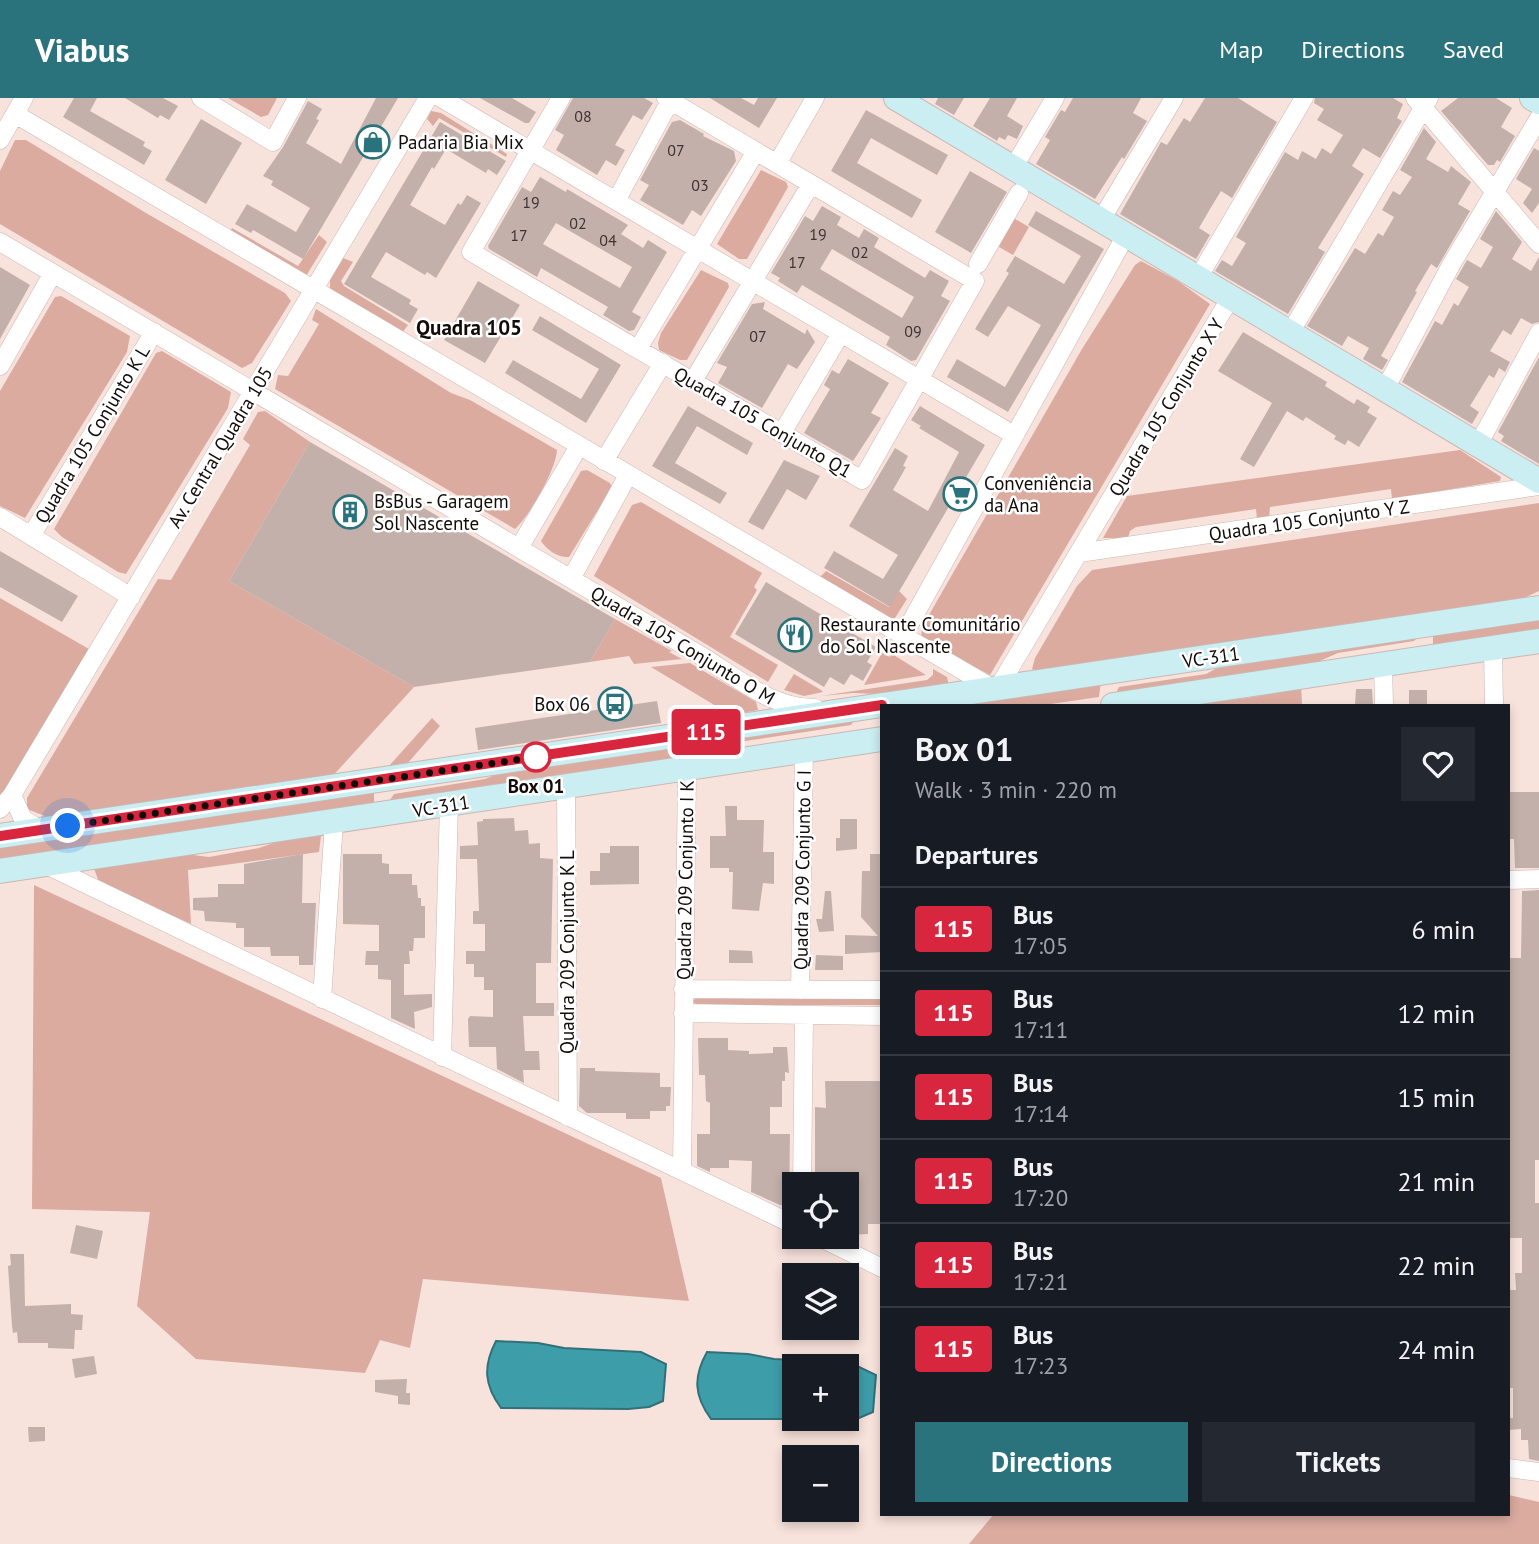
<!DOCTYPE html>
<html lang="en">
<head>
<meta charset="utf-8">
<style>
	:root { --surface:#171b24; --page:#242831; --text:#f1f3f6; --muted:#9ea1a6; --line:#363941; --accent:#2a737c }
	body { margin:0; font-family:"PT Sans",sans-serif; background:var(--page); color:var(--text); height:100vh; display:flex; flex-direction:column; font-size:26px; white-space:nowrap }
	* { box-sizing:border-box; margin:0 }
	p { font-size:23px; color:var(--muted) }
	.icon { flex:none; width:38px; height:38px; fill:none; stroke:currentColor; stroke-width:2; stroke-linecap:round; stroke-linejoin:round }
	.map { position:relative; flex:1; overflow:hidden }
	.drawer { position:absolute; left:880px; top:606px; width:630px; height:812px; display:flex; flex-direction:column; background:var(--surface); border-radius:0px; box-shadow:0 4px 10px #0003 }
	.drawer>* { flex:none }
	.badge { padding:0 14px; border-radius:5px; font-size:24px; line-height:46px }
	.tools { position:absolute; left:782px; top:1074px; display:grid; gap:14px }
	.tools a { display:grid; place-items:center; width:77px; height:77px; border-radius:0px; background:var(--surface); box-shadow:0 4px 10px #0003; font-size:35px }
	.you { position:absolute; width:35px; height:35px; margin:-18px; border:5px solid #fff; border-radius:50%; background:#1a73e8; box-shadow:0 0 0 10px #1a73e833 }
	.map>.badge { position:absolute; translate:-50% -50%; box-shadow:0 0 0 4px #fff }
	h2 { padding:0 35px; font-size:26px; line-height:63px }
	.round { display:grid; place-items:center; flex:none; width:74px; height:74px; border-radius:0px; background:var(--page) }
	.overview { display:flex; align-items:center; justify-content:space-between; height:119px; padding:0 35px }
	h1 { font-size:33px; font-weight:800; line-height:52px }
	.primary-button { display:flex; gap:14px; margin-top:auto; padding:14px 35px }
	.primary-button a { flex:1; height:80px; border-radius:0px; background:var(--accent); color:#fff; font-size:28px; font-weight:800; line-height:80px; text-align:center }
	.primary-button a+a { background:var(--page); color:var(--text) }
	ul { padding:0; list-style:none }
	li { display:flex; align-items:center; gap:21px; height:84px; padding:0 35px; border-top:2px solid var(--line) }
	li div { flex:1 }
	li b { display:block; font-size:26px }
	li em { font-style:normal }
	li .badge { min-width:77px; font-weight:700; text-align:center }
	header { display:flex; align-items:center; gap:42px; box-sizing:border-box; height:98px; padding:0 35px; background:var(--accent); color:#fff }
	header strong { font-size:33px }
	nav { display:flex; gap:38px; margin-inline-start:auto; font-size:24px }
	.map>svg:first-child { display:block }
	.green { fill:#dbab9f }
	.water { fill:#3d9da9; stroke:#307179; stroke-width:2 }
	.building { fill:#c4b0aa; fill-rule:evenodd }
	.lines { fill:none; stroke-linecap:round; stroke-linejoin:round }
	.street-casing { stroke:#cbb7b1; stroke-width:19 }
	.secondary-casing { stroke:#cbb7b1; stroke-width:26 }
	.street { stroke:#fff; stroke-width:18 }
	.secondary { stroke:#cbeef2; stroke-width:24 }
	.line-casing { stroke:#fff; stroke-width:16 }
	.line { stroke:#d7263d; stroke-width:10 }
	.walk { stroke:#110b09; stroke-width:7; stroke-dasharray:0 12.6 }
	.stop-dot { fill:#fff; stroke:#d7263d; stroke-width:3.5 }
	.labels { text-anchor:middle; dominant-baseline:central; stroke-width:5; stroke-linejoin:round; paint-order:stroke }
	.number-label { font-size:16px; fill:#3e3431 }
	.poi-label { font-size:19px; fill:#110b09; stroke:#fff; text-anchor:start }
	.street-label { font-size:19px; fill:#110b09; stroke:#fff }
	.stop-label { font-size:19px; font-weight:bold; fill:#110b09; stroke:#fff }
	.neighbourhood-label { font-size:21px; font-weight:bold; fill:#110b09; stroke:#fff }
</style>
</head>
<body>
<header>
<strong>Viabus</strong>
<nav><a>Map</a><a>Directions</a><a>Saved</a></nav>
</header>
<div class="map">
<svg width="1539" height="1446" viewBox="0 0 1539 1446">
	<rect width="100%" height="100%" fill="#f8e2dc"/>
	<!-- green -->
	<path class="green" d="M228,0H277L268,17L261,19Z
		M431,13L441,15L507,56L506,59L439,20L433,28L427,21Z
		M15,42H26L146,115L285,195L291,203L252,265L242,270L0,126V73Z
		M761,72L786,84L788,89L747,161H739L717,146Z
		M1008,117L1029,129L1013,157L992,145Z
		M232,130L298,168L319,137L327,144L306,178L230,134Z
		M343,160L353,164L341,183L344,188L408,227L401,236L330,193V182Z
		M1141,163L1178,183L1210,206L990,577L921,540L922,529L1082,251L1135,167Z
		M701,172L728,185L729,189L687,262H680L659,252L658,245L661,235Z
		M61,198L130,238L127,254L25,420L0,408V293L55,199Z
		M316,211L451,295L470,302L557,352C556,372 530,417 515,431L275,291L278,277L288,278L319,226L312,222Z
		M162,253L231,294L228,310L126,476L118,474L62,439L54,431L156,255Z
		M265,313L310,344L229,483L414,589L329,682L50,720L27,711V700L158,481L171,482L250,347L243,341L258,314Z
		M1460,352L1501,379L1500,383L1392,401L1391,391L1270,409L1269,420L1257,421L1256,411L1136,429L1130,433L1128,440H1103L1127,398Z
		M587,372L610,385L612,389L569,459C558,460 547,452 541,443L581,373Z
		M641,404L762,475L754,489L757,492L730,539L778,567L768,584L594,478L632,407Z
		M1539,405V493L1511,506L1041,576L1032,571L1035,560L1077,488L1092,472Z
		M826,473L889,509L899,493L907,501L895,520H890L819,480Z
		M0,500L89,551L4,696L0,697Z
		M1539,517V531L1433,549V535Z
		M615,521L672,553L669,554L682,561L634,566L629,558L590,564Z
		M1417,540L1414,543L1338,555L1308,568L1121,595L1117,593L1119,589L1206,576L1230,563Z
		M882,555L890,559L892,556L926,577L864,587Z
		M690,565L756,604L758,612L731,617L651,569Z
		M933,571L947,579L949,588L901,597L853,595L821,598L927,582L933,577Z
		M794,576L821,592L823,594L804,598L784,592Z
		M1101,583L1099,599L1044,607H944Z
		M1301,586L1302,607H1168L1172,604C1219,604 1256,603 1301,586Z
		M432,620L440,628L407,666L389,668Z
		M850,621L853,624L851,627L745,643L715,657L394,704L390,702L394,696L485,681L512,670Z
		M374,693V708L0,764V748Z
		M316,733L321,738L319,754L188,772L191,826L99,784L93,768L169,754L209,759L259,750L299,736Z
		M34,787L661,1080L689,1203L423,1181L410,1250L380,1242L365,1275L196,1261L137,1208L150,1114L32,1111Z
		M697,897H882V907H697L693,904Z
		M1509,1397L1539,1404V1446H969L994,1416H1508Z"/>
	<!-- water -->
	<path class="water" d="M496,1243L538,1245L564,1250L641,1254L666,1266L663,1303L649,1309L628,1311L501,1310C484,1287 483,1268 496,1243Z
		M707,1254L748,1256L774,1261L851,1265L876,1277L873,1314L859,1320L847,1321V1269H794V1321H844H711C694,1298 693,1279 707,1254Z"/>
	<!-- building -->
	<path class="building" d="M74,0H97L90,13L145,44L143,48L152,53L144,67L63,19Z
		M125,0H163L178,8L169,22L160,17L158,20Z
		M376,0H398L303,161L253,132L251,135L235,126L247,106L296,134L310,110L271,87L273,83L263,78L283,49L308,3L322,11L316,21L319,22L306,45L341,66Z
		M480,0H512L536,14L529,25H525Z
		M573,0H644L653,5L642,22L633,17L615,47L625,52L616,68L606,62L597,77L556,52L564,37L555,32Z
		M710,0H741L754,7L758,0H777L759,30Z
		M938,0H964L954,17L935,6Z
		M990,0H1017L1007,18L1023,28L1017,41L1008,37L1005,42L999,39L997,43L973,28Z
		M1073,0H1141L1133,15L1147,23L1124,61L1122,59L1095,101L1036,66L1050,42L1045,39L1061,12L1065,14Z
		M1205,0H1238L1277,24L1232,100L1221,93L1210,111L1199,130L1210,137L1196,161L1120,116L1161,44L1167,47L1184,20L1190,24Z
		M1315,0H1393L1403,6L1397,20L1402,23L1380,60L1363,50L1352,68L1364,76L1318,150L1325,154L1288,216L1215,173L1222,162L1232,168L1246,145L1236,139L1285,54L1298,62L1302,53L1316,61L1322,50L1331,56L1343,37L1317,22L1324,11L1314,5Z
		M1458,0H1496L1512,10L1501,29L1515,38L1500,64L1497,62L1494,67H1488L1441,13Z
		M866,12L948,57L937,77L871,40L857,65L922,102L912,120L831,73Z
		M201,21L242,45L206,106L165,82Z
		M680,22L704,36L703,38L734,53L736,63L701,118L692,112L683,127L640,102L649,87L640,82L672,24Z
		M440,24L506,63L497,77L488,71L486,75L446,51L434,71L432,69L410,107L445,127L458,105L461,107L467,97L481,105L436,180L427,174L425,177L386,154L371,179L411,202L409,206L418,211L410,225L344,186Z
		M1424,30L1436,44L1426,61L1448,74L1451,68L1471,84L1458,106L1470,113L1437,170L1431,166L1415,193L1417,194L1381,258L1388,262L1382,272L1363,261L1369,250L1348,238L1342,248L1307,228L1355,150L1365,156L1378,135L1383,138L1394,119L1382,112L1393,93L1400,97L1412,79L1400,72Z
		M1534,50L1539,53V105L1532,115L1523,105L1532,91L1516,81Z
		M970,73L1007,94L971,155L935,134Z
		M540,79L566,94L567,91L628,127L621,136L643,150L648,142L667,154L632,214L641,219L634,232L629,233L603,217L608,209L541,170L537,179L489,151L488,148L522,89L531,94ZM556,125L632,169L620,190L543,146Z
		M822,108L841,119L837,127L859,140L864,131L879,140L874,149L925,180L930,172L949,183L941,198L950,203L916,262L911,263L886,247L890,239L802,187L797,195L778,183L780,180L771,175L805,118L813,123ZM832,151L914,199L902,220L820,171Z
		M1036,113L1104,151L1008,314L947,279L957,261L1005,289L1041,227L1008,208L988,239L975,231L1009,175L1006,173L1015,158L1064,186L1081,158L1028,127Z
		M1496,113L1522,144L1512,161L1531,173L1539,159V224L1532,226L1521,220L1511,237L1503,232L1490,253L1510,264L1505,274L1499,270L1494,280L1489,277L1470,308L1479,314L1472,326L1402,284L1435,223L1442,227L1454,205L1458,208L1469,189L1456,181L1467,162L1481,170L1493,149L1480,141Z
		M0,169L30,187L0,241Z
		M478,183L520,207L485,265L444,242Z
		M765,204L763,211L805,236L807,231L815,244L797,271L788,266L762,310L718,285L727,269L717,265L752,206Z
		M540,218L621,267L586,325L505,275L513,262L581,301L599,271L532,232Z
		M1243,234L1327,284L1325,288L1354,306L1357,301L1370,309L1367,314L1377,320L1359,349L1348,342L1345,347L1334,341L1336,338L1306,319L1303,323L1287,313L1254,369L1240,361L1272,305L1218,273Z
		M1539,259V366L1501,343L1504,338L1498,334Z
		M848,261L889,285L871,315L881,320L853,363L804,335L830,291L824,287L832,272L839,276Z
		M688,308L753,345L747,357L697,328L675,365L727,395L720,406L652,368Z
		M920,308L985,347L890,509L824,470L834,453L883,481L898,457L849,428L895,350L908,358L903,368L906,369L893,392L928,413L959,354L919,330L921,328L911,322Z
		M310,344L615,521L590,564L414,589L229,483Z
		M784,362L820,378L806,402L787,391L763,432L748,424Z
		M0,453L78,498L62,524L0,489Z
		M766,484L876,549L867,564L872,567L863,583L851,576L844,587L830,579L824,589L735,536Z
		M1356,591H1372L1373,607H1355Z
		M1409,592H1427V607H1409Z
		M657,603L661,625L478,652L475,630Z
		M1508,694H1539V770H1515L1514,741H1510L1508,734Z
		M725,708H737V722H764L763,754H774V786L763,785L759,813L732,811L733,774H729V770H710V738H726Z
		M514,720L515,733L528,732L529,746L540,745V760L553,761L551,865H536V905H554V918H523L525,953H539L540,972H523L524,985L497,971L496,949H469L468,921L470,918L493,919V892H484V879H474V866H466V853H485V826H473V813H479L477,761H460V748L478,747L477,724L483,723V721Z
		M840,721H857V751L836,753V740H840Z
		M610,748H639V786L590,787V773H600V755H610Z
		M303,756L302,805H316L313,867H299V858H271L270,849H244V830H236V825L205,823L204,813L193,812V800L218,799V786H244V766Z
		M343,756H382V765L389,766V776H412V787H417L418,800H421V808H425V840H414L413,853H409L410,866H404V897L432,896V909L414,914L415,931L391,920V882L378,881V867H365L366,853H379V827L343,826Z
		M870,756H882V854L845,856V837L878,838L861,819L862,773H870Z
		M1539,792V1062H1535V1105H1539V1363L1529,1361L1528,1342H1521V1331L1508,1332V1320H1513V1290H1508V1192H1516L1515,1175H1522V1140H1508V860H1521L1522,793Z
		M825,793H831L834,833L819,834L816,821H822Z
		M729,852L752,853L753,865H729Z
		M816,857L843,858V872H815Z
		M698,940H728V952L749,953V956L773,955V949H787L789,975L785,974V983H782V1009H770V1036H790L789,1107H780L751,1094L752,1063L729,1062V1070H710V1074L697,1068V1036H710V1005L706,1003L705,977H699Z
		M580,970H595V973L660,975V989H671L670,1008H666V1013H650V1021H626V1015H587L579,1008Z
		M825,983H882V1126H868V1136L848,1137L847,1087H815V1009L826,1010Z
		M76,1127L103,1133L97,1161L70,1155Z
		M10,1156H24L25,1208L71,1206V1216L83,1217L82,1232H75L74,1251L48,1250V1245H18L17,1234L13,1235L12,1228L8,1168L11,1167Z
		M94,1258L97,1276L75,1280L72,1261Z
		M407,1281L406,1295H410V1307L398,1306V1298L375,1294V1282Z
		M28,1329H45V1343L29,1344Z"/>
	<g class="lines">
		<defs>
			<path id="street" d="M201,0L273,44L297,0
				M441,0L1014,337
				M561,0L471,154L862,382L975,183L666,0
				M1415,0L1539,146
				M15,16L994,591
				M0,42L24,0
				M777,66L815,0
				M1013,70L1055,0
				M616,103L670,3
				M1101,122L1174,0
				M0,144L700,557C735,578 772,611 815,610
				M978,166L1019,95
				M1198,180L1304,0
				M1290,235L1429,0
				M638,251L756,53
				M0,268L53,175
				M693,283L811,86
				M1385,291L1451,167L1539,20
				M782,335L841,235
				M1478,347L1539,235
				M604,363L663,265
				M0,419L131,499
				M31,438L154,234
				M519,450L579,348
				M1079,455L1539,388
				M571,481L628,377
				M903,538L1126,137
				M1493,550L1494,607
				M1383,567L1384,607
				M998,590L1231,199
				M566,690L568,1019
				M12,697L23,721L41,732
				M0,711L12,697L428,0
				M44,766L794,1127
				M1508,782L1539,781
				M683,891L882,892
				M800,892L804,652
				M322,901L334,724
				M683,915L882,918
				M442,959L449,707
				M682,1072L687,672
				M802,1087L804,918
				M819,1139L882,1170
				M1508,1370L1539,1374"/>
			<path id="secondary" d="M896,0L1539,383
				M1532,0L1539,4
				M883,607L1539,510
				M1113,607L1539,543
				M0,738L882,607
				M0,773L882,641"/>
		</defs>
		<!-- street casing -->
		<use href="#street" class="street-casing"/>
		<!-- secondary casing -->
		<use href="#secondary" class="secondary-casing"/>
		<!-- street -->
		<use href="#street" class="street"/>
		<!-- secondary -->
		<use href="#secondary" class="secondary"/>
	</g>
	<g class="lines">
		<defs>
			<path id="line" d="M0,738L882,607"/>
		</defs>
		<!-- line casing -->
		<use href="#line" class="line-casing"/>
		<!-- line -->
		<use href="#line" class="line"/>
		<!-- walk -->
		<path class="walk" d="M68,728L536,659"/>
	</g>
	<!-- icons -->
	<defs>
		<symbol id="shop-ring" viewBox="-11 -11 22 22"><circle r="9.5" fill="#fff" stroke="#2a737c" stroke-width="1.5"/><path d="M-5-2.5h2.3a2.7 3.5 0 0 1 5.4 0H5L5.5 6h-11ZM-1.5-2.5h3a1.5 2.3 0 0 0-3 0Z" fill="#2a737c"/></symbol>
		<symbol id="supermarket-ring" viewBox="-11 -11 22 22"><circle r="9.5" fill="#fff" stroke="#2a737c" stroke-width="1.5"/><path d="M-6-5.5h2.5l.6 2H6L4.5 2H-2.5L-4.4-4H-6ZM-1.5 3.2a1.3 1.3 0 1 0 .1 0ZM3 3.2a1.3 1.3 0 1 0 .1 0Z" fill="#2a737c"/></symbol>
		<symbol id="building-ring" viewBox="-11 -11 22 22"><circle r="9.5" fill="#fff" stroke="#2a737c" stroke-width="1.5"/><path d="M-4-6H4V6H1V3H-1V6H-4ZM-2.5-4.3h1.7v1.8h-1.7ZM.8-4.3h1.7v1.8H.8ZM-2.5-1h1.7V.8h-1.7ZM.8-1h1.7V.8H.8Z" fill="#2a737c"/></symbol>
		<symbol id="restaurant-ring" viewBox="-11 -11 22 22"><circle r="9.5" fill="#fff" stroke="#2a737c" stroke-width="1.5"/><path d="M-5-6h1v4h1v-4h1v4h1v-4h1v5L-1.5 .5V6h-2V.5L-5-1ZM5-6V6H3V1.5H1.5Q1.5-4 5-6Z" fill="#2a737c"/></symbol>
		<symbol id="bus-ring" viewBox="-11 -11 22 22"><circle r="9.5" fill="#fff" stroke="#2a737c" stroke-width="1.5"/><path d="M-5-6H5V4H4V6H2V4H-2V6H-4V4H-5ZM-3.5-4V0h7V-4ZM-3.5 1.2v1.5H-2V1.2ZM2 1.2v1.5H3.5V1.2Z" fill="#2a737c"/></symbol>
	</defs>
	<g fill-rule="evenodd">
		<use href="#shop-ring" x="354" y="25" width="38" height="38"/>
		<use href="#supermarket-ring" x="941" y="377" width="38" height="38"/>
		<use href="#building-ring" x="331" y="395" width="38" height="38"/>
		<use href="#restaurant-ring" x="776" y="518" width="38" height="38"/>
		<use href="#bus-ring" x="596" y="587" width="38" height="38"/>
	</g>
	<!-- markers -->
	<circle class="stop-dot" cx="536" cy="659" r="14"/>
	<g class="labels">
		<!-- number labels -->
		<g class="number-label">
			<text x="583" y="18">08</text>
			<text x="676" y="52">07</text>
			<text x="700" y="87">03</text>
			<text x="531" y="104">19</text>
			<text x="578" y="125">02</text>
			<text x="818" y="136">19</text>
			<text x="519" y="137">17</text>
			<text x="608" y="142">04</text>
			<text x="860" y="154">02</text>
			<text x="797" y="164">17</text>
			<text x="913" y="233">09</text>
			<text x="758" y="238">07</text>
		</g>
		<!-- poi labels -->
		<g class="poi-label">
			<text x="398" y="44">Padaria Bia Mix</text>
			<text x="984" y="385">Conveniência<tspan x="984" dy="22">da Ana</tspan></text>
			<text x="374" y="403">BsBus - Garagem<tspan x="374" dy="22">Sol Nascente</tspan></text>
			<text x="820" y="526">Restaurante Comunitário<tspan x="820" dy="22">do Sol Nascente</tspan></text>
			<text x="590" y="606" text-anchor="end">Box 06</text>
		</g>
		<!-- street labels -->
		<g class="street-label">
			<text transform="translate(1166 309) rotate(-59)">Quadra 105 Conjunto X Y</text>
			<text transform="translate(763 324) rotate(30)">Quadra 105 Conjunto Q1</text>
			<text transform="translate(92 336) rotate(-59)">Quadra 105 Conjunto K L</text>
			<text transform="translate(220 349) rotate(-59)">Av. Central Quadra 105</text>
			<text transform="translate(1309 422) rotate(-8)">Quadra 105 Conjunto Y Z</text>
			<text transform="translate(683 547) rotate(31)">Quadra 105 Conjunto O M</text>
			<text transform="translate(1211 559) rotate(-8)">VC-311</text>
			<text transform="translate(441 708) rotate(-9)">VC-311</text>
			<text transform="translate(802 772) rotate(-89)">Quadra 209 Conjunto G I</text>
			<text transform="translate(685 782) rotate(-89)">Quadra 209 Conjunto I K</text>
			<text transform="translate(567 854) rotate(-90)">Quadra 209 Conjunto K L</text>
		</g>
		<!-- stop labels -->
		<g class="stop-label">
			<text x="536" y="688">Box 01</text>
		</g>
		<!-- neighbourhood labels -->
		<g class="neighbourhood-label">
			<text x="469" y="229">Quadra 105</text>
		</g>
	</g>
</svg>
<div class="tools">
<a><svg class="icon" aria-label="locate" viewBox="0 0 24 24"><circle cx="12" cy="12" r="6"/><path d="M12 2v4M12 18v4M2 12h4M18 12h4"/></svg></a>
<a><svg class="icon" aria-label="layers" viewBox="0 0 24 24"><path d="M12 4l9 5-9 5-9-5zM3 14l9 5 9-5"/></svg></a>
<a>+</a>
<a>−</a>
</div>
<div class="you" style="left:68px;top:728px"></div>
<b class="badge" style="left:706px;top:634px;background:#d7263d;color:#fff">115</b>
<section class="drawer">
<div class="overview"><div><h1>Box 01</h1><p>Walk · 3 min · 220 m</p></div><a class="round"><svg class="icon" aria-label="heart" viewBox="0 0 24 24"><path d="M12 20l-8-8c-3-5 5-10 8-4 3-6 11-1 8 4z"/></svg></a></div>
<h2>Departures</h2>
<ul>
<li><span class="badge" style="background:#d7263d;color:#fff">115</span><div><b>Bus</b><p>17:05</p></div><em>6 min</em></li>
<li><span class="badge" style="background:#d7263d;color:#fff">115</span><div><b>Bus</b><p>17:11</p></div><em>12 min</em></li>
<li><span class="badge" style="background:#d7263d;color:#fff">115</span><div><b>Bus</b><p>17:14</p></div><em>15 min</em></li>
<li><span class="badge" style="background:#d7263d;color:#fff">115</span><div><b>Bus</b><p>17:20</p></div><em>21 min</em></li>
<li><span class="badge" style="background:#d7263d;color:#fff">115</span><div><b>Bus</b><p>17:21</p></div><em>22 min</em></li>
<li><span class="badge" style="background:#d7263d;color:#fff">115</span><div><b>Bus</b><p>17:23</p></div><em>24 min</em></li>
</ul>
<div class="primary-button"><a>Directions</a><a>Tickets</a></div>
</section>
</div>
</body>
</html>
